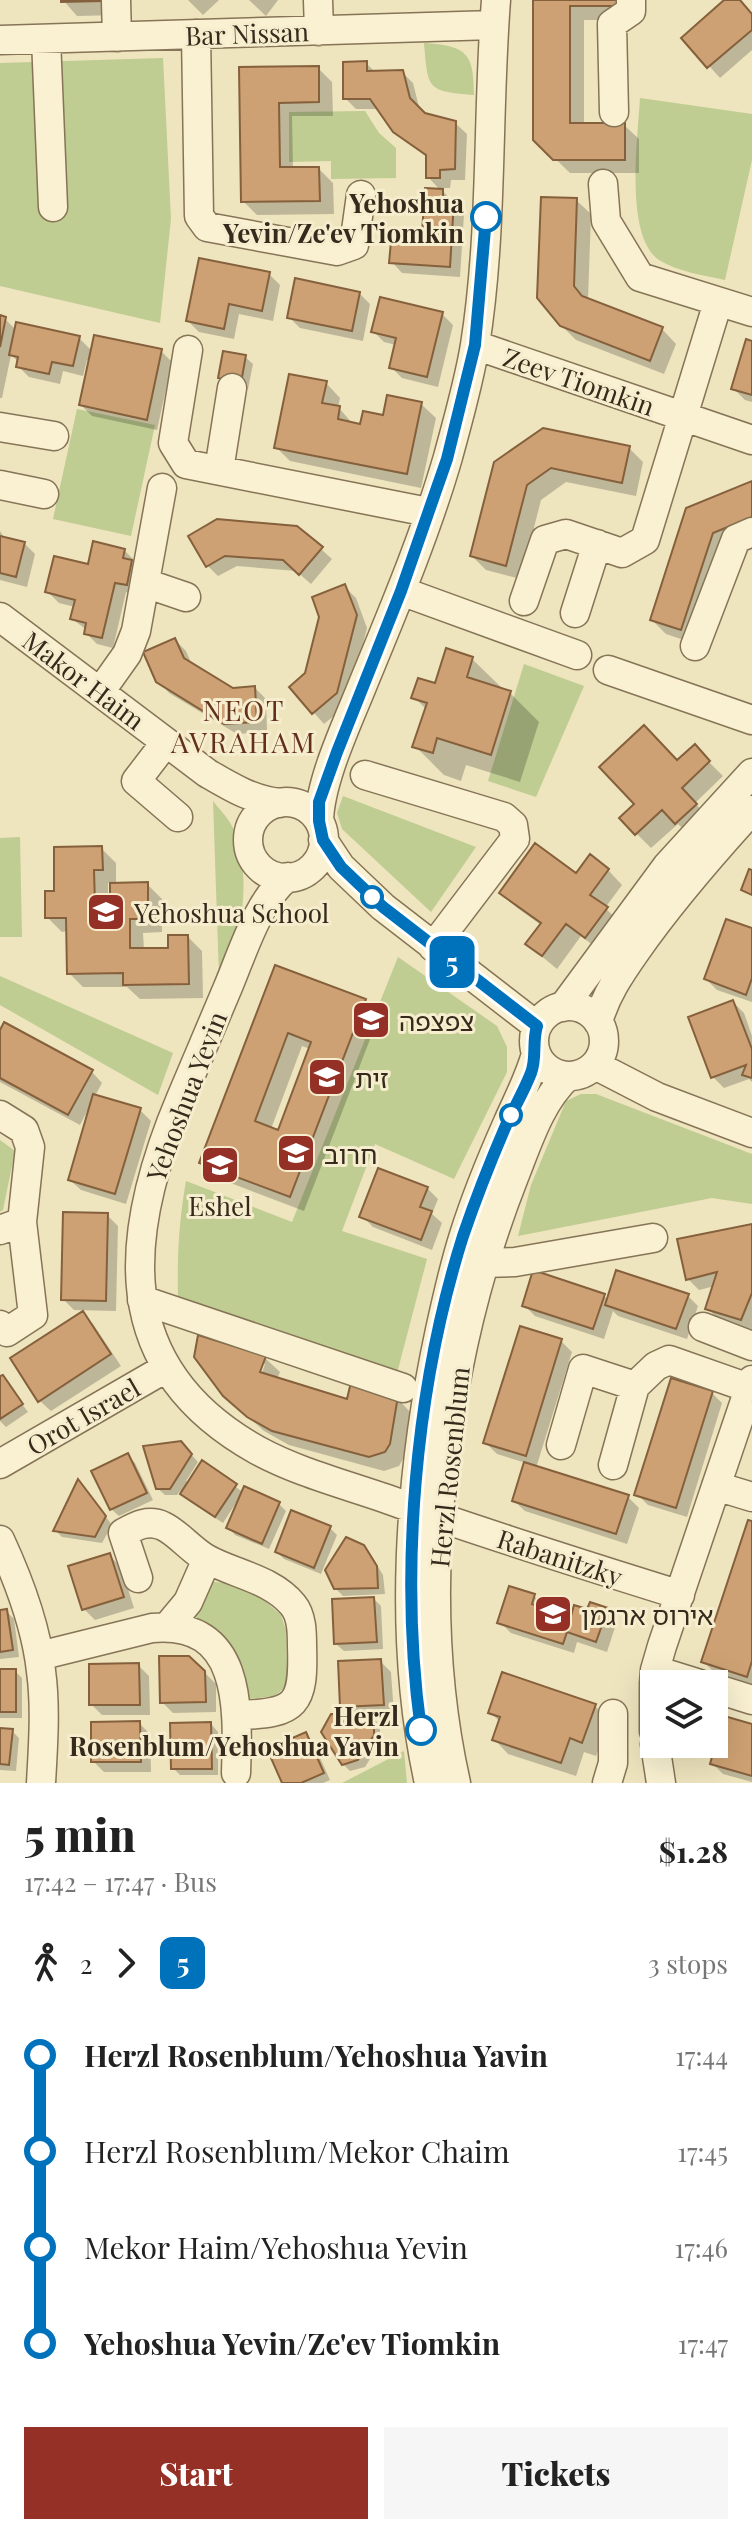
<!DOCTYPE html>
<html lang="en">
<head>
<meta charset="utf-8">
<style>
	:root { --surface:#fff; --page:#f6f6f6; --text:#222; --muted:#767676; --accent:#953026 }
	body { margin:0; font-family:"Playfair Display","Noto Sans Hebrew",serif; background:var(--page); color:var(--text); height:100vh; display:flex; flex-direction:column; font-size:30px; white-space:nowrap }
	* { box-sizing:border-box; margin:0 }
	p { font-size:26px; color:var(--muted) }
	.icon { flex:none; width:44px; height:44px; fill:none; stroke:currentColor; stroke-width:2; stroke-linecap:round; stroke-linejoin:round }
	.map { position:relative; height:1783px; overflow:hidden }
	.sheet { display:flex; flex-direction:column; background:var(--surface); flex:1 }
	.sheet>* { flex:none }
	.badge { padding:0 16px; border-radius:12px; font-size:28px; line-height:52px }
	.tools { position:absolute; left:640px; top:1670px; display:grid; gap:16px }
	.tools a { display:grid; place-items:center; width:88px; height:88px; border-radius:0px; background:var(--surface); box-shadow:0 8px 32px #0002; font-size:40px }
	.map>.badge { position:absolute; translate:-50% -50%; box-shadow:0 0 0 4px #fff }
	.legs { display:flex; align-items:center; gap:12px; height:88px; padding:0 24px; font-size:26px }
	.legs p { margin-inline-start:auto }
	.overview { display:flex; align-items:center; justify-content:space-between; height:136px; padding:0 24px }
	h1 { font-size:44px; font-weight:800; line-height:60px }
	.primary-button { display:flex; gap:16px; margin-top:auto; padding:16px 24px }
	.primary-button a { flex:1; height:92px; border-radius:0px; background:var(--accent); color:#fff; font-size:32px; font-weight:800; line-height:92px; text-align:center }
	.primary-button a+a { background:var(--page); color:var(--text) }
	ul { padding:0 24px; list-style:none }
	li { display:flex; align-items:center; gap:28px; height:96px; font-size:30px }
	li i { display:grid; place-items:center; width:12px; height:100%; margin:0 10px; background:currentColor }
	li i::after { content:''; width:20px; height:20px; margin:-10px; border:6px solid; border-radius:50%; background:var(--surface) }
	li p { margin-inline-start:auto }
	li:first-child i { background:linear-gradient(#0000 50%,currentColor 0) }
	li:last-child i { background:linear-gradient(currentColor 50%,#0000 0) }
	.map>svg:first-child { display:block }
	.green { fill:#bfcc92 }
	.shadow { fill:#0003; fill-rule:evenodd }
	.building { fill:#cda173; stroke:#85603c; stroke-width:2; fill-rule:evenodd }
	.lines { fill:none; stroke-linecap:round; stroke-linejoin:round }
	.minor-casing { stroke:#867457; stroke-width:31 }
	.minor { stroke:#f9f1d1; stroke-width:28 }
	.line-1-casing { stroke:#fff; stroke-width:18 }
	.line-1 { stroke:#0072bc; stroke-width:12 }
	.stop-1-dot { fill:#fff; stroke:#0072bc; stroke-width:4 }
	.labels { text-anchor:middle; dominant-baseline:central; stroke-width:6; stroke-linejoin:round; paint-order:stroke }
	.street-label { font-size:26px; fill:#352a1b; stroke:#f5edcd }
	.stop-label { font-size:26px; font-weight:bold; fill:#352a1b; stroke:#f5edcd; text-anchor:end }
	.poi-label { font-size:26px; fill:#352a1b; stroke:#f5edcd; text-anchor:start }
	.neighbourhood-label { font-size:28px; letter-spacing:2px; fill:#62301b; stroke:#f5edcd }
</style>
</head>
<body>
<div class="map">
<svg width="752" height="1783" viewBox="0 0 752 1783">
	<rect width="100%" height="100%" fill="#eee4be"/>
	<!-- green -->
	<path class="green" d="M424,43C467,46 474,53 474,95C427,91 428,90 424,43Z
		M163,58L171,219L160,323L0,286V63Z
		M640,98L752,114V160L725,280C704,275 678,272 659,260C624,236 638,137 640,98Z
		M365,111L379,133L396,148V178L331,179V161L289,162V112Z
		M77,409L155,425L131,536L53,519Z
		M524,664L584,686L536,797L488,781Z
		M343,796L476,847L431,912L342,829L337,813Z
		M213,801C221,811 230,820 235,832C246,862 246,903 237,933C232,947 225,961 219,975Z
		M20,837L22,937H0V838Z
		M398,957L497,1026L507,1047V1072L454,1179L375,1144L342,1231L427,1259L396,1377L178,1297C177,1258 179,1220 186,1181L292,1222Z
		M0,976L173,1053L158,1095L0,1005Z
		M581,1094H596L752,1154V1204L712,1198L518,1236L531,1185L566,1101Z
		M0,1140L15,1151L3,1210L0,1212Z
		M207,1581L232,1584L257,1594L281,1615L286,1630L287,1677L285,1687L275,1696L249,1699L240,1665L225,1644L193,1618L196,1597Z
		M404,1751L407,1783H342Z"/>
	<!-- shadow -->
	<path class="shadow" d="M63,0H118V15L77,16Z
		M188,0H219L203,15Z
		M249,0H278L266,16Z
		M535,0H639V20H584V125H624L639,139V173H570L535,139Z
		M727,0H738L752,15V50L720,78L684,38Z
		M366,63L375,72H402L413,83L420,111L424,114L455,123L467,134L465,180H451L450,188H440L464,214L460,277L402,273L392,262L424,235L441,191L428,177V158L406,142L379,109H356L345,98Z
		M318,68L332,82L333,116H292L293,169H319L333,183L334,214L257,215L243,201L241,69Z
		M576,200L591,214L588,300L662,329L676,344L664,374L576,340L561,325Z
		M269,274L280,285L273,321L239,314L234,339L199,332L188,321Z
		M359,293L370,304L363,341L300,328L289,317Z
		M442,314L453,325L438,387L402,378L391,367L396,345L384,342L373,331Z
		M0,317L5,319L16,330L79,338L93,352L161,351L172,362L157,430L92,416L81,405L91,361L87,360L83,376L63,371L60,384L29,377L18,366L19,362L11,355L2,398H0Z
		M752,343V402L745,400L734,389Z
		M245,357L253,364L248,389L227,385L220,378Z
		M326,383L340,398L338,407L353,424L362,426L421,404L436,418L421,488L290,461L276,447Z
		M543,431L629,448L643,462L636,496L566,482L541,500L521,579L486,570L472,556Z
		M752,483V537L696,644L666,634L652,620L688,510Z
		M0,531L5,539L24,543L35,554L27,587L0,580Z
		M191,536L321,549L332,559L311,584L296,571L237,566L218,576L207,565Z
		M124,550L135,561L137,595L126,592L113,648L97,644L86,633L87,630L72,619L75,607L59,603L48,592L89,566Z
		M345,587L356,598L367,628L348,704L324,724L291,687L307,674Z
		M175,640L186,651L192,665L233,690L255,688L266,699L267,732L237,734L169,693L158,681Z
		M472,659L501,687L500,690L510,693L539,722L520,782L466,765L461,781L444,775L415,746L427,710L414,697L436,686Z
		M694,747L723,776L695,803L709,819L691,837L678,824L651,848L621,818Z
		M101,848L116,863V885L147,884L162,899V932L143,933L144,950L170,949L188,937L202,951L203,998L140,999L127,987H83L69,973L68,931L62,932L47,917L56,893ZM108,883H112V907H108Z
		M608,870L622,885L605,908L621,923L600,951L581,936L557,969L527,944L541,925L516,907L502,892Z
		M752,931V1002L717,990L706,979Z
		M276,968L364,1001L379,1016L304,1211L215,1177L201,1163ZM302,1046L310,1049L279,1132L271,1129Z
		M733,1002L744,1013L752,1036V1082L749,1079L724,1088L713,1077Z
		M0,1035L92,1072L102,1083L95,1096L140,1110L151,1121L126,1204L81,1190L70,1180L90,1106L80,1125L0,1082Z
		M427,1188L438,1199L432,1214L442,1223L432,1250L373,1227L362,1216Z
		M107,1215L118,1226L116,1311L74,1310L63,1299Z
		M752,1226V1330L718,1319L707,1308L715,1286L699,1290L688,1279Z
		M687,1295L698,1306L687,1339L618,1316L613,1311L604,1339L535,1316L524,1305L604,1296L608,1300Z
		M83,1314L93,1324L121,1366L51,1411L40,1401Z
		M200,1338L265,1358L280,1372L277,1379L348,1401L353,1384L397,1398L411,1413L403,1459L399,1466L384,1471L289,1445L264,1431L224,1395L196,1356ZM261,1364H265L259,1382L255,1381Z
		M561,1341L572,1352L536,1468L628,1497L639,1508L627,1544L525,1511L514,1501L526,1463L497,1454L486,1443Z
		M2,1377L28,1412L6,1427L0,1421V1379Z
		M711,1392L722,1403L687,1517L648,1505L637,1494Z
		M181,1443L198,1462L186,1481L190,1483L203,1463L244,1493L279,1504L286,1511L269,1549L235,1535L228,1527L240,1501L238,1500L223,1523L189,1501L180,1491L177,1495H165L157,1488Z
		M128,1456L135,1463L153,1500L119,1516L111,1509Z
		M85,1489L112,1525L102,1543L62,1537L55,1530Z
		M752,1523V1687L718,1676L704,1662Z
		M330,1528L337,1535L321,1574L284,1559L277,1552Z
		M363,1547L371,1555L383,1575L385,1594L343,1596L335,1588Z
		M110,1556L121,1567L134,1608L95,1620L84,1609Z
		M534,1596L545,1607L544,1610L572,1619L588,1612L606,1610L617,1621L607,1652L577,1642L574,1653L511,1633L500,1622Z
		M374,1599L381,1606L383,1649L344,1651L336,1644Z
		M6,1611L14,1619L19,1657L0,1659V1612Z
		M380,1661L391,1672L394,1715L371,1716L380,1725V1743L365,1767L350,1771L343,1764L353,1717L342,1706Z
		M138,1665L149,1676L150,1715H102L91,1704Z
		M0,1671H15L22,1678V1718H0Z
		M204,1672L216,1684V1712L173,1713L162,1702Z
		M594,1705L609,1720L596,1756L584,1752L576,1776L508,1754L494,1739L500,1722L490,1712Z
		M714,1715L752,1726V1782L723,1774L712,1763L717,1746L711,1744H714Z
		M139,1723L150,1734L151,1772H104L93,1761Z
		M211,1724L218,1732V1775H180L173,1768Z
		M0,1730L12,1731L19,1738L16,1771L0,1770Z
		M306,1735L313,1742L330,1780L323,1783H284Z"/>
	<!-- building -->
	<path class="building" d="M61,0H104V1L61,2Z
		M533,0H625V6H570V123H625V160H553L533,140Z
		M724,0H740L752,14V30L707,68L681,38Z
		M367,61V71L403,70L410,98L425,113L456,121L455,169L440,170V178H426V155L393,132L370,99H343V62Z
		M319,66V102L279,103L280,167H319L320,201L241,202L239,67Z
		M425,188L443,189V200L454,201L450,267L389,263L392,231L422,233Z
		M541,197L577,198L574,286L582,296L663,327L650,361L560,326L537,298Z
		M199,258L270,272L262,311L229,304L224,329L186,321Z
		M295,278L360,292L352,331L287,318Z
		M380,297L443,312L427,377L389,368L396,338L371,332Z
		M0,315L6,317L0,347Z
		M16,322L80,336L73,366L52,362L49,374L16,367L18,357L9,355Z
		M94,335L162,349L147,420L79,405Z
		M746,339L752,341V395L731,389Z
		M223,351L246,355L241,383L218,378Z
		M289,374L327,381L322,403L340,406L338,419L360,424L363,411L383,415L387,395L422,402L407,474L274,448Z
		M543,428L630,446L622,483L551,468L527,485L506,566L470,556L494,462Z
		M752,481V517L713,533L681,630L650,620L686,508Z
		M217,519L297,526L323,547L299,575L283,560L225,556L206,567L188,536Z
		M0,536L25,542L16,577L0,573Z
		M93,541L125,549L123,558L132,560L127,585L115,583L102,638L84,634L86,623L70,619L75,600L45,592L54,556L88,564Z
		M345,584L357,615L337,693L312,714L289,687L305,673L319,617L312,597Z
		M175,638L184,658L233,688L255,686L257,722L224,724L156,682L143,652Z
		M446,648L473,657L467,677L511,691L491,755L437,738L433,753L412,747L427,703L411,698L418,678L435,683Z
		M644,725L677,760L695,744L710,761L682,788L697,804L675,824L662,810L635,835L619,818L634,804L599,767Z
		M535,843L576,873L590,854L609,869L590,895L608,907L585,938L566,924L542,956L525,944L541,923L499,893Z
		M102,846L103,870H94L95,905H110V883L148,882V919H130V948H168V935H188L189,984L123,985V973L67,974L66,918H45V891H54V847Z
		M749,869L752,870V895L741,890Z
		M726,919L752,928V978L746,995L704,979Z
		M275,965L366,999L290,1197L199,1163ZM288,1033L311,1042L278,1130L255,1121Z
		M733,1000L752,1049V1078L742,1075L746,1065L711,1078L688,1017Z
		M4,1022L93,1070L68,1115L0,1078V1030Z
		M93,1094L141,1108L115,1194L68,1180Z
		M378,1168L428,1187L420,1207L432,1211L421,1240L359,1217Z
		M63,1212L108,1213L106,1301L61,1300Z
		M752,1224V1293L741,1320L705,1309L717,1272L686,1280L677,1239Z
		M533,1270L605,1294L593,1329L522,1306Z
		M616,1270L689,1294L676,1329L605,1305Z
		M83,1311L111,1354L38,1402L10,1358Z
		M520,1326L562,1339L526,1456L483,1443Z
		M198,1335L266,1356L260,1372L347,1399L351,1382L398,1396L390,1444L385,1452L369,1457L272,1431L247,1417L223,1396L194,1357Z
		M3,1375L23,1404L0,1419V1376Z
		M671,1378L713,1391L676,1508L634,1495Z
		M181,1441L192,1454L170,1489H156L143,1446Z
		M128,1453L147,1493L110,1510L91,1471Z
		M202,1460L237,1484L215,1517L180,1494Z
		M524,1462L629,1495L616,1534L512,1501Z
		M78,1479L106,1516L95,1537L53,1531Z
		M244,1486L280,1502L262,1544L226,1528Z
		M291,1510L331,1526L314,1568L275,1552Z
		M748,1520L752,1521V1661L747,1677L701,1662Z
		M346,1537L364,1545L377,1566L378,1588L334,1589L325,1570Z
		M110,1553L124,1597L82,1610L68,1566Z
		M509,1586L535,1594L532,1604L571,1616L574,1605L587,1609L590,1602L608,1608L596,1642L567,1632L563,1644L497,1623Z
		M374,1597L377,1642L334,1644L332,1599Z
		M7,1609L13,1650L0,1652V1610Z
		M159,1656H189L205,1671L206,1702L160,1703Z
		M381,1659L384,1705L340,1707L338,1661Z
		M139,1663L140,1705H89V1664Z
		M0,1669H16V1712H0Z
		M502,1672L596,1704L582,1743L570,1738L561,1763L492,1740L500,1717L488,1713Z
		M714,1713L752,1724V1776L710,1764L717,1739L714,1738Z
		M331,1714L374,1716V1735L358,1760L342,1765L321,1732Z
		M140,1721L141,1762H91V1722Z
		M211,1722L212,1769H171L170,1723Z
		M0,1728L13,1729L9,1765L0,1764Z
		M306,1732L324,1773L301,1783H282L267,1749Z"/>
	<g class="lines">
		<defs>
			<path id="minor" d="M116,0L117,37
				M318,0L319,31
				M196,34L199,216L207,227L337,251L354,245L361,195
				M46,39L53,207
				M0,40L494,25
				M614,112L612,24L631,11V0
				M603,184L606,221L640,277L752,312
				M475,345L752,440
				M188,350L173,443L186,464L428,512
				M0,427L54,436
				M219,470L232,388
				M0,485L44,494
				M145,583L186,597
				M401,591L577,655
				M524,601L545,540L566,534L622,553L645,540L718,302
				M575,613L597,544
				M0,617L207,773C231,787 252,800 280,803
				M695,646L736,539L752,532
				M608,670L752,720
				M100,692L127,654L136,631L162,488
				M166,742L136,781L178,817
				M365,775L504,817L513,825L515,839L433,947
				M248 840a38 38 0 1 1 76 0a38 38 0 1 1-76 0Z
				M319,821C320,780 347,724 363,684C393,611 426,533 448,457C458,420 469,382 475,345C493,231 487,115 496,0
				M323,840L341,867L383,907L537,1026
				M288,877C259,898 242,954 228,987C212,1024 197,1061 181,1098C123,1235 109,1367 257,1450C297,1472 344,1484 387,1499C484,1534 582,1564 680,1595
				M534 1041a35 35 0 1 1 70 0a35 35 0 1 1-70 0Z
				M563,1007L667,866L752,773
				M598,1022C606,994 620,974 636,951C671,901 711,855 752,810
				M595,1065L657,1097L752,1133
				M0,1115L24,1130L30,1147L22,1222L0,1230
				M483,1263L515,1262L653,1238
				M142,1300L403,1388
				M0,1325L7,1332L33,1315L22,1222
				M703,1327L752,1346
				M561,1445L583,1369L635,1386
				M0,1464L166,1368
				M613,1465L635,1386L656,1366L669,1360L749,1388
				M716,1486L752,1497
				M0,1540C19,1581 36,1625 41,1671C46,1707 43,1747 41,1783
				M138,1578L123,1533C136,1526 148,1519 163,1526C177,1532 192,1551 207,1559C234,1574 272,1579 293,1605C302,1616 302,1633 302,1646C304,1704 297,1714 238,1715
				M168,1626L188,1602L207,1559
				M39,1656L152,1628C243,1620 238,1710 236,1773
				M655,1670L700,1684
				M654,1684L655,1670L662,1646L752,1380
				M654,1687V1731
				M714,1688L752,1700
				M655,1744L661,1783
				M429,1783C397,1638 409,1474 440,1330C447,1298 454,1266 464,1235C476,1197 492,1158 508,1122C518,1099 529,1079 536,1054
				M456,1783C413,1592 443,1357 514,1177C528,1142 540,1102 568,1076
				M607,1783L613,1763V1714"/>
		</defs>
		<!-- minor casing -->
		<use href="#minor" class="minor-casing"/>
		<!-- minor -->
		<use href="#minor" class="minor"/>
	</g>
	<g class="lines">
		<defs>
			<path id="line-1" d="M421,1730C399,1572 415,1388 463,1236C476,1198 491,1160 507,1123C515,1106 524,1091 531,1073C537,1057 532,1043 537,1026L383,907L341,867L323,840L319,821V802L337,752L401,591L447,459L475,345L486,217"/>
		</defs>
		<!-- line-1 casing -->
		<use href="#line-1" class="line-1-casing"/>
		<!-- line-1 -->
		<use href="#line-1" class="line-1"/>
	</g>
	<!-- icons -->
	<defs>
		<symbol id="school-square" viewBox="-11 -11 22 22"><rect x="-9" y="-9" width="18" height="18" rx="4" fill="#953026" stroke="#f5edcd"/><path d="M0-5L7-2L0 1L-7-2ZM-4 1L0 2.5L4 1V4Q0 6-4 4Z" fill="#fff"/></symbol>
	</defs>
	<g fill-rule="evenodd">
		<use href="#school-square" x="84" y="890" width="44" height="44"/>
		<use href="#school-square" x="349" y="998" width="44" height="44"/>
		<use href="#school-square" x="305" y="1055" width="44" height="44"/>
		<use href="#school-square" x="274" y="1131" width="44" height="44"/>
		<use href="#school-square" x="198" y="1143" width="44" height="44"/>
		<use href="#school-square" x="531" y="1592" width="44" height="44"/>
	</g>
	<!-- markers -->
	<g class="stop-1-dot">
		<circle cx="486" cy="217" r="14"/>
		<circle cx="372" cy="897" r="10"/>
		<circle cx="511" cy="1115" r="10"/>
		<circle cx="421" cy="1730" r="14"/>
	</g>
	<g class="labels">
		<!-- street labels -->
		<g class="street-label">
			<text transform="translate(247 33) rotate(-2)">Bar Nissan</text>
			<text transform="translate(579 381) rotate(19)">Zeev Tiomkin</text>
			<text transform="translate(84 680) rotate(37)">Makor Haim</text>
			<text transform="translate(186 1096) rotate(-69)">Yehoshua Yevin</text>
			<text transform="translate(83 1416) rotate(-30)">Orot Israel</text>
			<text transform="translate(449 1467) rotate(-84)">Herzl Rosenblum</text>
			<text transform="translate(560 1557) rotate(18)">Rabanitzky</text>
		</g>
		<!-- stop labels -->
		<g class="stop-label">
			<text x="464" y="202">Yehoshua<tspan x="464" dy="30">Yevin/Ze'ev Tiomkin</tspan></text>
			<text x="399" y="1715">Herzl<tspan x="399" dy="30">Rosenblum/Yehoshua Yavin</tspan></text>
		</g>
		<!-- poi labels -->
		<g class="poi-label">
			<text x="134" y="912">Yehoshua School</text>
			<text x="399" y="1020">צפצפה</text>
			<text x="355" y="1077">זית</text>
			<text x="324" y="1153">חרוב</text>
			<text x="220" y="1205" text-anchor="middle">Eshel</text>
			<text x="581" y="1614">אירוס ארגמן</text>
		</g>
		<!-- neighbourhood labels -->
		<g class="neighbourhood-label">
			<text x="244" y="709">NEOT<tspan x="244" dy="32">AVRAHAM</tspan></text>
		</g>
	</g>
</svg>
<div class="tools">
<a><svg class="icon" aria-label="layers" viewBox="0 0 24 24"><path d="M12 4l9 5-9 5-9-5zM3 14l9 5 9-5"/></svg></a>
</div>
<b class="badge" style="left:452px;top:962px;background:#0072bc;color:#fff">5</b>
</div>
<section class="sheet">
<div class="overview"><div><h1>5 min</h1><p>17:42 – 17:47 · Bus</p></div><b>$1.28</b></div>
<div class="legs"><svg class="icon" aria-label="walk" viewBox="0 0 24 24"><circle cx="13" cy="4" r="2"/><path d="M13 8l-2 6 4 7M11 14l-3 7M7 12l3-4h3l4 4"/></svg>2<svg class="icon" aria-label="forward" viewBox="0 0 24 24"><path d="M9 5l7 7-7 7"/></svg><b class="badge" style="background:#0072bc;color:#fff">5</b><p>3 stops</p></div>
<ul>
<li><i style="color:#0072bc"></i><b>Herzl Rosenblum/Yehoshua Yavin</b><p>17:44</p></li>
<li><i style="color:#0072bc"></i><span>Herzl Rosenblum/Mekor Chaim</span><p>17:45</p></li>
<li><i style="color:#0072bc"></i><span>Mekor Haim/Yehoshua Yevin</span><p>17:46</p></li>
<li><i style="color:#0072bc"></i><b>Yehoshua Yevin/Ze'ev Tiomkin</b><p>17:47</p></li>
</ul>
<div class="primary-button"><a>Start</a><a>Tickets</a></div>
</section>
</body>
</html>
